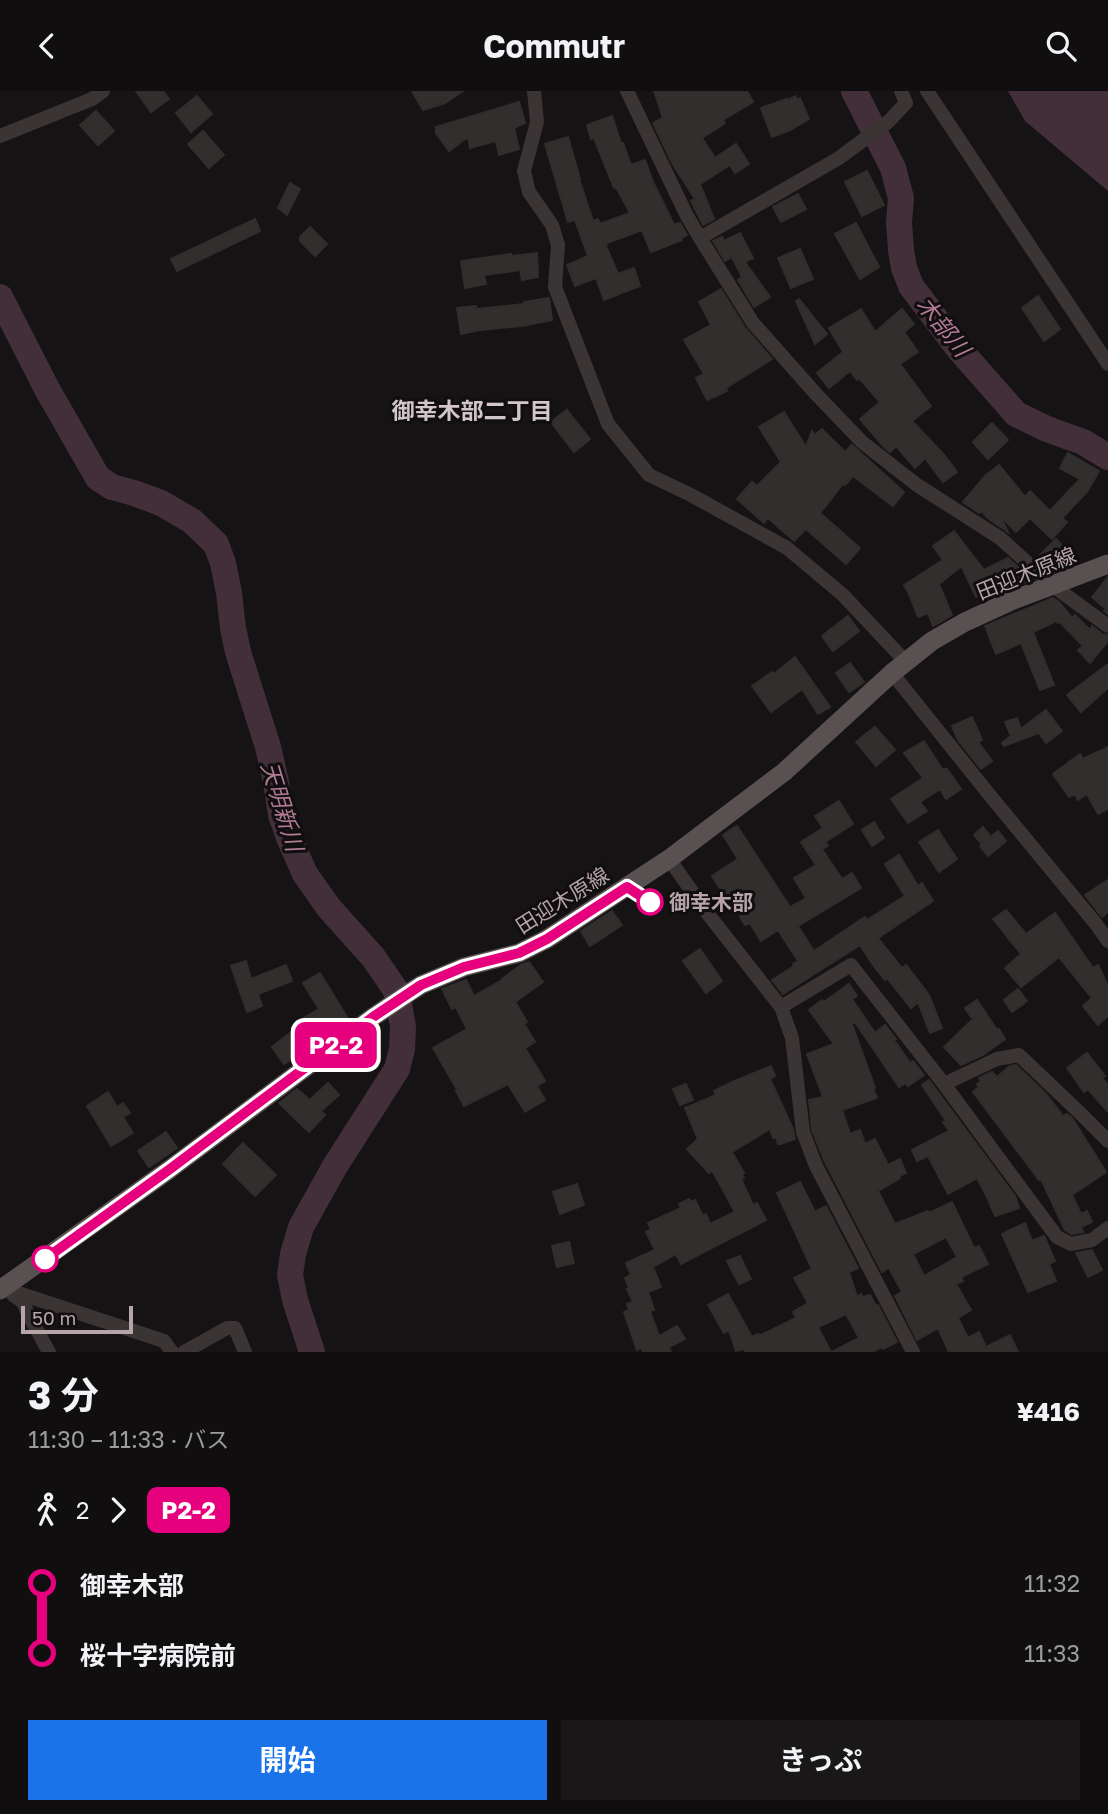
<!DOCTYPE html>
<html lang="ja">
<head>
<meta charset="utf-8">
<style>
	:root { --surface:#100e0e; --page:#191717; --text:#f1f3f6; --muted:#9c9c9e; --accent:#1a73e8 }
	body { margin:0; font-family:"Golos Text","Noto Sans JP",sans-serif; background:var(--page); color:var(--text); height:100vh; display:flex; flex-direction:column; font-size:26px; white-space:nowrap }
	* { box-sizing:border-box; margin:0 }
	p { font-size:23px; color:var(--muted) }
	.icon { flex:none; width:38px; height:38px; fill:none; stroke:currentColor; stroke-width:2; stroke-linecap:round; stroke-linejoin:round }
	.map { position:relative; height:1261px; overflow:hidden }
	.side { display:flex; flex-direction:column; background:var(--surface); flex:1 }
	.side>* { flex:none }
	.badge { padding:0 14px; border-radius:10px; font-size:24px; line-height:46px }
	.scale { position:absolute; left:21px; bottom:18px; width:112px; box-sizing:border-box; padding-left:7px; border:4px solid #b6a4a9; border-top:0; font-size:19px; line-height:24px; white-space:nowrap; color:#b6a4a9; -webkit-text-stroke:5px #100e0e; paint-order:stroke }
	.map>.badge { position:absolute; translate:-50% -50%; box-shadow:0 0 0 4px #fff }
	.legs { display:flex; align-items:center; gap:10px; height:77px; padding:0 28px; font-size:23px }
	.legs p { margin-inline-start:auto }
	.headline { display:flex; align-items:center; justify-content:space-between; height:119px; padding:0 28px }
	h1 { font-size:38px; font-weight:700; line-height:52px }
	.action { display:flex; gap:14px; margin-top:auto; padding:14px 28px }
	.action a { flex:1; height:80px; border-radius:0px; background:var(--accent); color:#fff; font-size:28px; font-weight:700; line-height:80px; text-align:center }
	.action a+a { background:var(--page); color:var(--text) }
	ul { padding:0 28px; list-style:none }
	li { display:flex; align-items:center; gap:24px; height:70px; font-size:26px }
	li i { display:grid; place-items:center; width:10px; height:100%; margin:0 9px; background:currentColor }
	li i::after { content:''; width:18px; height:18px; margin:-9px; border:5px solid; border-radius:50%; background:var(--surface) }
	li p { margin-inline-start:auto }
	li:first-child i { background:linear-gradient(#0000 50%,currentColor 0) }
	li:last-child i { background:linear-gradient(currentColor 50%,#0000 0) }
	header { display:flex; justify-content:space-between; align-items:center; height:91px; padding:0 28px; background:var(--surface); font-size:32px; font-weight:700 }
	.map>svg:first-child { display:block }
	.water { fill:#432f39 }
	.lines { fill:none; stroke-linecap:round; stroke-linejoin:round }
	.river { stroke:#432f39; stroke-width:26 }
	.building { fill:#312e2e; stroke:#312d2d; stroke-width:2; fill-rule:evenodd }
	.minor { stroke:#3a3435; stroke-width:14 }
	.major { stroke:#595052; stroke-width:19 }
	.line-1-casing { stroke:#fff; stroke-width:16 }
	.line-1 { stroke:#e6007e; stroke-width:10 }
	.stop-1-dot { fill:#fff; stroke:#e6007e; stroke-width:3.5 }
	.labels { text-anchor:middle; dominant-baseline:central; stroke-width:6; stroke-linejoin:round; paint-order:stroke }
	.street-label { font-size:21px; fill:#b6a4a9; stroke:#100e0e }
	.stop-label { font-size:21px; font-weight:bold; fill:#b6a4a9; stroke:#100e0e; text-anchor:start }
	.water-label { font-size:23px; font-style:italic; fill:#b27a95; stroke:#100e0e }
	.neighbourhood-label { font-size:23px; font-weight:bold; fill:#d2c6c8; stroke:#100e0e }
</style>
</head>
<body>
<header><svg class="icon" aria-label="back" viewBox="0 0 24 24"><path d="M15 5l-7 7 7 7"/></svg>Commutr<svg class="icon" aria-label="search" viewBox="0 0 24 24"><circle cx="10" cy="10" r="6"/><path d="M15 15l6 6"/></svg></header>
<div class="map">
<svg width="1108" height="1261" viewBox="0 0 1108 1261">
	<rect width="100%" height="100%" fill="#151313"/>
	<!-- water -->
	<path class="water" d="M1008,0H1108V100L1025,30Z"/>
	<g class="lines">
		<!-- river -->
		<path class="river" d="M854,0L893,77L901,107L899,131L901,159L904,177L911,195L958,257L1016,323L1047,338L1083,351L1108,366
			M0,206L47,298L98,387L112,396L134,402L161,412L192,430L216,453L223,472L229,502L233,537L238,561L268,656L276,691L281,724L290,749L305,783L329,817L373,866L395,898L398,906L403,936L402,958L397,978L335,1075L301,1136L293,1163L290,1184L295,1209L312,1261"/>
	</g>
	<!-- building -->
	<path class="building" d="M136,0H163L169,8L151,21Z
		M412,0H463L445,12L423,19Z
		M654,0H747L753,11L723,29L725,32L702,47L715,67L736,53L749,73L735,82L730,74L700,93L714,128L703,134L691,110L695,108L672,72L653,32L663,27Z
		M197,5L212,23L191,41L176,22Z
		M795,5L798,9L800,7L809,28L790,39L772,46L761,17L787,8L788,9Z
		M519,11L525,32L514,37L519,58L499,64L496,50L470,57L468,46L449,60L436,42V36Z
		M96,20L114,40L98,54L80,34Z
		M612,25L621,52H623L631,74L645,69L653,91L674,134L680,132L687,144L681,147L682,149L651,161L642,139L607,152L606,155L618,183L634,177L640,195L604,209L596,187L575,195L567,174L588,165L575,129L568,131L545,53L568,46L580,88H579L593,130L598,128L600,133L630,122L616,96L614,97L594,47L591,48L587,34Z
		M203,40L224,64L209,77L188,53Z
		M867,80L884,114L862,125L845,91Z
		M290,92L300,98L287,124L278,117Z
		M798,103L806,118L781,131L773,116Z
		M255,128L260,140L177,180L171,168Z
		M856,132L879,176L860,188L835,143Z
		M310,136L327,153L315,165L300,150V146Z
		M740,142L753,167L745,171L770,206L754,216L738,189L742,186L732,166L725,170L713,150L722,146L724,150Z
		M800,158L813,188L791,197L778,167Z
		M537,162L538,186L522,189L520,179L484,184L486,193L465,197L461,170L511,163V165Z
		M721,198L745,237L772,268L726,297L727,300L707,309L696,287L704,283L684,249L711,234L699,211Z
		M1038,205L1060,238L1044,250L1022,217Z
		M549,207L552,229L522,235L479,239L461,243L457,217L476,215V218L524,213V211Z
		M799,208L827,243L815,253L796,210Z
		M861,218L875,241L902,218L914,233L904,241L918,261L900,273L931,315L912,330L945,365L957,381L943,391L925,367L915,377L896,355L890,361L885,357L860,328L880,311L859,287L857,289L850,280L829,297L817,282L843,261L829,237Z
		M567,319L590,348L574,361L551,331Z
		M784,321L806,356L812,340L815,344L822,338L845,361L852,354L904,401L893,415L853,385L845,394L843,393L820,422L860,457L846,473L806,438L794,450L768,427L764,432L737,408L752,391L757,395L781,371L759,336Z
		M992,332L1008,349L988,368L973,351Z
		M1068,362L1099,380L1087,401L1062,427L1067,431L1052,448L1030,427L1016,441L999,423L1008,441L989,428L981,420L979,422L963,411L985,385L999,374L1025,406L1030,400L1050,420L1080,388L1060,377Z
		M954,440L984,479L1008,467L1032,489L1008,498L1004,492L976,506L962,476L959,477L939,493L952,524L933,535L928,522L918,526L909,503L904,494L943,469L933,455Z
		M1056,448L1076,469L1071,474L1054,481L1039,465Z
		M1108,486V523L1104,520L1106,518L1092,506Z
		M1053,507L1059,511L1072,527L1075,524L1090,539L1092,535L1102,543L1108,544V550L1090,572L1078,559L1083,555L1060,531L1058,532L1056,530L1033,541L1054,594L1040,599L1021,552L996,563L985,535Z
		M848,525L859,540L833,560L822,545Z
		M795,566L830,616L818,623L802,598L771,621L752,595L772,581L774,583Z
		M850,572L864,591L849,601L836,582Z
		M1108,573V597L1081,621L1067,604Z
		M1046,619L1062,640L1046,652L1039,642L1004,655L1002,652L1011,645L1005,631L1017,627L1021,638Z
		M972,626L982,649L978,651L992,670L981,678L958,649L952,635Z
		M875,636L895,659L876,675L856,651Z
		M924,650L942,678H947L961,698L946,708L940,698L920,711L927,720L908,732L891,708L923,687L904,662Z
		M1108,656V718L1098,723L1087,703L1078,709L1075,703L1069,706L1053,683L1080,663L1083,668Z
		M839,710L853,733L825,751L828,755L822,758L842,788L852,782L861,797L798,835L814,860L865,826L867,829L905,805L885,773L899,764L918,795L922,792L933,810L878,847L902,877L906,874L929,904L942,937L930,942L918,911L911,917L887,887L885,889L875,877L860,854L783,903L772,889L794,875L793,873L798,870L778,839L761,850L750,832L745,834L734,815L732,816L712,785L738,768L723,744L737,735L790,816L806,807L794,787L816,774L801,751L823,737L815,725Z
		M874,731L884,747L872,755L862,739Z
		M983,736L991,746L998,740L1006,750L988,765L980,755L982,753L974,744Z
		M938,739L957,768L939,781L919,751Z
		M1108,789V821L1102,826L1085,804Z
		M1006,819L1026,843L1055,822L1093,877L1098,874L1108,895V925L1098,934L1083,915L1092,907L1059,866L1021,896L1005,877L1021,863L993,828Z
		M612,820L622,834L590,855L581,840Z
		M700,858L722,890L706,902L683,870Z
		M246,870L251,888L286,874L292,890L258,903L262,915L247,921L231,875Z
		M529,871L543,891L515,911L527,931L524,933L535,951L525,957L545,990L537,995L545,1009L525,1021L508,993L464,1015L456,1000H458L433,957L467,938L456,916L452,918L442,898L466,889L474,905L502,889V888L521,874Z
		M320,882L348,928L332,939L329,936L291,957L297,964L284,973L272,956L299,935L297,931L319,918L303,892Z
		M849,893L857,905L852,908L875,942L885,934L896,948L894,949L910,972L913,970L924,984L908,995L906,992L899,996L855,931L852,933L875,997L873,998L877,1007L842,1019L850,1043L860,1039L865,1053L875,1048L888,1074L900,1068L906,1082L899,1085L900,1087L878,1100L895,1133L928,1120L929,1122L952,1111L974,1157L979,1155L988,1173L961,1186L963,1190L956,1193L971,1219L958,1227L968,1247L979,1241L986,1256L1010,1244L1018,1261H949L938,1237L917,1249L895,1205L902,1201L889,1177L882,1181L825,1071L812,1039L809,1009L823,1006L807,963L834,953L809,919L822,909L824,911ZM946,1146L957,1166L924,1185L913,1163Z
		M1018,898L1027,910L1012,921L1004,909Z
		M977,909L997,939L999,938L1005,948L983,964L961,974L944,956L978,923L971,926L965,917Z
		M1087,962L1105,985L1102,987L1108,994V1021L1088,998L1084,1001L1067,977Z
		M1016,974L1046,1003L1063,1025L1067,1023L1072,1027L1106,1081L1072,1104L1081,1123L1087,1120L1092,1131L1081,1136L1083,1141L1072,1143L1065,1139L1041,1088L1039,1089L973,1001L979,996L977,993L981,990L979,987L992,981L997,986L1010,975Z
		M771,975L775,985L770,988L793,1038L795,1048L780,1053H778L776,1046L773,1047L770,1038L732,1061L744,1082L742,1083L744,1087L741,1088L753,1114L757,1112L766,1129L681,1173L676,1163L653,1176L661,1196L648,1201L654,1219L650,1220L659,1245L677,1235L685,1248L669,1256L671,1261H643L641,1256L637,1259L624,1221L629,1219L627,1213L633,1211L627,1198L629,1197L625,1187L631,1184L626,1172L655,1159L646,1141L651,1138L648,1132L681,1117L679,1113L689,1108L691,1111L695,1109L703,1125L706,1123L710,1133L735,1121L712,1079L709,1082L687,1058L698,1048L685,1017L716,1004L714,1000L730,992Z
		M929,989L1015,1105L1019,1117L995,1125L988,1108L977,1087L948,1103L928,1065L917,1070L912,1059L949,1040L943,1031L946,1030L922,994Z
		M328,992L339,1004L321,1020L325,1024L309,1041L279,1012L297,998L310,1009Z
		M686,993L693,1009L680,1014L673,998Z
		M108,1001L117,1016L123,1012L130,1022L123,1026L133,1042L111,1055L87,1015Z
		M166,1041L177,1057L149,1076L138,1060Z
		M243,1052L276,1084L255,1105L223,1073Z
		M800,1091L815,1121L826,1115L858,1177L849,1181L857,1206L861,1203L862,1206L870,1204L876,1215L878,1214L897,1251L883,1258L882,1256L872,1261H832L859,1247L846,1223L818,1236L831,1261H745L744,1258L736,1260L729,1239L724,1242L708,1214L728,1203L752,1246L758,1243L759,1245L796,1227L793,1221L808,1212L794,1187L812,1178L777,1102Z
		M577,1093L584,1114L560,1123L553,1101Z
		M1025,1132L1032,1150L1044,1145L1045,1147L1055,1170L1049,1173L1056,1190L1028,1201L1002,1143Z
		M569,1151L574,1172L557,1176L552,1155Z
		M1092,1159L1102,1179L1088,1186L1076,1162Z
		M740,1165L751,1188L739,1193L727,1170Z"/>
	<g class="lines">
		<!-- minor -->
		<path class="minor" d="M534,0L537,31L524,80L529,101L552,134L558,154L555,196L608,333L649,384L691,404L787,457L843,504L906,571
			M627,0L687,125L700,147L753,232L816,303L862,351L917,394L1000,447L1052,494L1108,535
			M927,0L1108,273
			M0,45L92,8L103,0
			M700,147L839,67L889,30L906,12L901,0
			M892,582L988,702L1096,833L1108,850
			M669,768L708,823L781,916L792,947L803,1041L816,1075L913,1261
			M781,916L851,874L944,993
			M1108,1050L1079,1021L1019,964L997,968L944,993L1057,1146L1071,1153L1092,1149L1108,1137
			M3,1197L164,1250L172,1261
			M13,1204L23,1211L27,1221L49,1261
			M184,1261L227,1237H235L245,1261"/>
		<!-- major -->
		<path class="major" d="M0,1199L170,1078L373,926L410,901L421,894L464,876L519,862L547,848L669,768L784,681L892,582L932,550L965,531L1013,509L1108,473"/>
	</g>
	<g class="lines">
		<defs>
			<path id="line-1" d="M45,1168L170,1078L373,926L421,894L464,876L519,862L547,848L627,796L650,811"/>
		</defs>
		<!-- line-1 casing -->
		<use href="#line-1" class="line-1-casing"/>
		<!-- line-1 -->
		<use href="#line-1" class="line-1"/>
	</g>
	<!-- markers -->
	<g class="stop-1-dot">
		<circle cx="650" cy="811" r="12"/>
		<circle cx="45" cy="1168" r="12"/>
	</g>
	<g class="labels">
		<!-- street labels -->
		<g class="street-label">
			<text transform="translate(1026 482) rotate(-22)">田迎木原線</text>
			<text transform="translate(562 809) rotate(-32)">田迎木原線</text>
		</g>
		<!-- stop labels -->
		<g class="stop-label">
			<text x="669" y="811">御幸木部</text>
		</g>
		<!-- water labels -->
		<g class="water-label">
			<text transform="translate(944 235) rotate(51)">木部川</text>
			<text transform="translate(283 715) rotate(73)">天明新川</text>
		</g>
		<!-- neighbourhood labels -->
		<g class="neighbourhood-label">
			<text x="472" y="319">御幸木部二丁目</text>
		</g>
	</g>
</svg>
<div class="scale">50 m</div>
<b class="badge" style="left:336px;top:954px;background:#e6007e;color:#fff">P2-2</b>
</div>
<section class="side">
<div class="headline"><div><h1>3 分</h1><p>11:30 – 11:33 · バス</p></div><b>¥416</b></div>
<div class="legs"><svg class="icon" aria-label="walk" viewBox="0 0 24 24"><circle cx="13" cy="4" r="2"/><path d="M13 8l-2 6 4 7M11 14l-3 7M7 12l3-4h3l4 4"/></svg>2<svg class="icon" aria-label="forward" viewBox="0 0 24 24"><path d="M9 5l7 7-7 7"/></svg><b class="badge" style="background:#e6007e;color:#fff">P2-2</b></div>
<ul>
<li><i style="color:#e6007e"></i><b>御幸木部</b><p>11:32</p></li>
<li><i style="color:#e6007e"></i><b>桜十字病院前</b><p>11:33</p></li>
</ul>
<div class="action"><a>開始</a><a>きっぷ</a></div>
</section>
</body>
</html>
